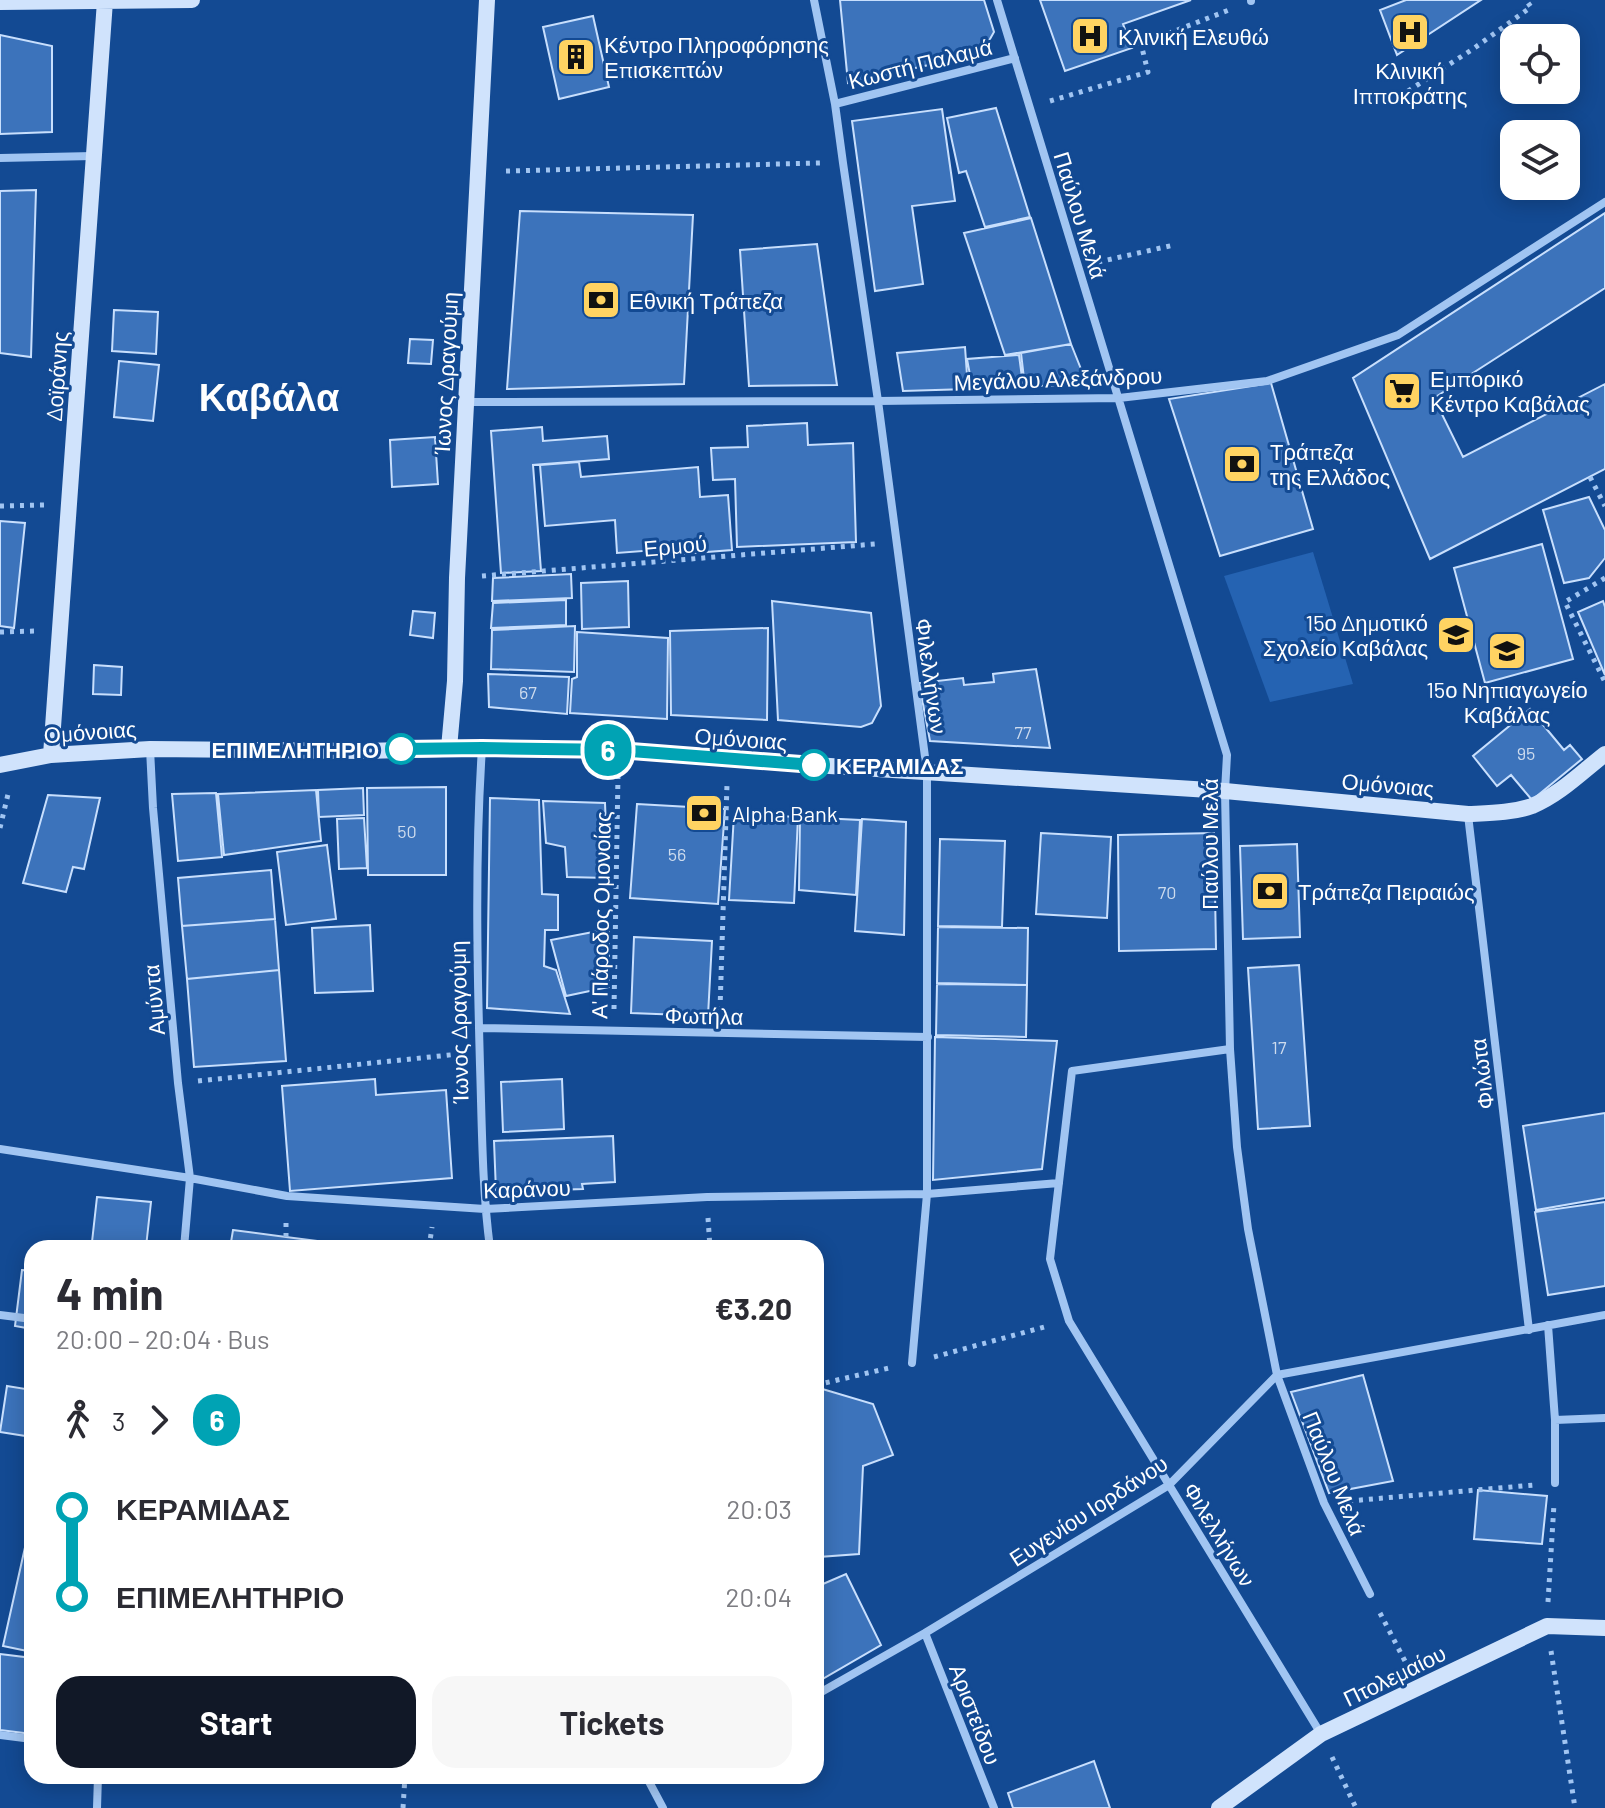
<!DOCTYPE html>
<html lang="en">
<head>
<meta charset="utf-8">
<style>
	:root { --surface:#fff; --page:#f7f7f7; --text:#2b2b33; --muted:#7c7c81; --accent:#111827 }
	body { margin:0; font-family:Barlow,sans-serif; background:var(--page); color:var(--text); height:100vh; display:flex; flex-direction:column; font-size:30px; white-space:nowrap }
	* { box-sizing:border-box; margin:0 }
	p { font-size:26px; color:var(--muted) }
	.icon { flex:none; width:44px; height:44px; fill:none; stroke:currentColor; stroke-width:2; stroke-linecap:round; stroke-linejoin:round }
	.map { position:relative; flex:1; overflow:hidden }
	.side { position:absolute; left:24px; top:1240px; width:800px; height:544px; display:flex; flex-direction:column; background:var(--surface); border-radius:24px; box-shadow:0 4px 20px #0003 }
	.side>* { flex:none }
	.badge { padding:0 16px; border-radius:26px; font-size:28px; line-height:52px }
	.fabs { position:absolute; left:1500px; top:24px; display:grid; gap:16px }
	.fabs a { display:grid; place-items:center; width:80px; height:80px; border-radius:16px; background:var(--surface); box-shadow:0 4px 20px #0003; font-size:40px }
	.map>.badge { position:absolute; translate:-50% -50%; box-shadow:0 0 0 4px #fff }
	.legs { display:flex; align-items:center; gap:12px; height:88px; padding:0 32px; font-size:26px }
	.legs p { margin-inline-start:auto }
	.headline { display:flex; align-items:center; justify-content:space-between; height:136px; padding:0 32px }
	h1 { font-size:44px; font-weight:700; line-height:60px }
	.primary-button { display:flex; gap:16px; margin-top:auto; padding:16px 32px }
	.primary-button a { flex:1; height:92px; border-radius:24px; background:var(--accent); color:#fff; font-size:32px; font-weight:700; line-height:92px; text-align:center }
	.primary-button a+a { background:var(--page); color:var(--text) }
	ul { padding:0 32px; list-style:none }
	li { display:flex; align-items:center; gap:28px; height:88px; font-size:30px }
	li i { display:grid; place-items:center; width:12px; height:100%; margin:0 10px; background:currentColor }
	li i::after { content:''; width:20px; height:20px; margin:-10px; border:6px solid; border-radius:50%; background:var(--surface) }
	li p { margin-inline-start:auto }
	li:first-child i { background:linear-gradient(#0000 50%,currentColor 0) }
	li:last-child i { background:linear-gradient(currentColor 50%,#0000 0) }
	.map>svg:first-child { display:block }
	.green { fill:#2563b2 }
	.building { fill:#3c73bb; stroke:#c8dffd; stroke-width:2 }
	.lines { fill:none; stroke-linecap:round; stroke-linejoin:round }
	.path { stroke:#a1c5f2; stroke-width:5; stroke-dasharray:4 6; stroke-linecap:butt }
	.street { stroke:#a1c5f2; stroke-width:8 }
	.secondary { stroke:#d0e3fc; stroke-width:16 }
	.line-1-casing { stroke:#fff; stroke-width:18 }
	.line-1 { stroke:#00a3b4; stroke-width:12 }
	.stop-1-dot { fill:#fff; stroke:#00a3b4; stroke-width:4 }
	.labels { text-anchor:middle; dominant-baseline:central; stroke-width:6; stroke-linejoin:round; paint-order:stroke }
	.number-label { font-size:18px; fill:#cedcee }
	.poi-label { font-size:22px; fill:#fff; stroke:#134a93; text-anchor:start }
	.street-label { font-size:22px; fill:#fff; stroke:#134a93 }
	.stop-label { font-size:22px; font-weight:bold; fill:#fff; stroke:#134a93; text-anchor:end }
	.town-label { font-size:38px; font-weight:bold; fill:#fff; stroke:#134a93 }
</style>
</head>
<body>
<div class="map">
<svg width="1605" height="1808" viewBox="0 0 1605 1808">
	<rect width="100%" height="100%" fill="#134a93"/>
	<!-- green -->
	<path class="green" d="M1313,552L1353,684L1270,702L1224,576Z"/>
	<!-- building -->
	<path class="building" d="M840,0H984L994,32L982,53L848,83Z
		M1040,0H1191L1123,24L1132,48L1065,71Z
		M1406,0H1481L1397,55L1380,10Z
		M593,16L609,87L559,99L543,27Z
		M0,35L52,46V132L0,134Z
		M996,108L1030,217L985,227L966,171L959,173L947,118Z
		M942,109L955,201L912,206L923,284L875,291L852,121Z
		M36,190L31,357L0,353V191Z
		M520,211L693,215L684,384L507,389Z
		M1605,213V288L1434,398L1463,457L1605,384V469L1430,559L1353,378Z
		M1031,218L1071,344L1005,355L964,233Z
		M817,244L837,385L749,386L740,250Z
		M114,310L158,312L156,354L112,351Z
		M410,339L433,340L431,364L408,363Z
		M1071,344L1083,374L1074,384L1025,387L1021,353Z
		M965,347L968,389L903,391L897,353Z
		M1019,355L1023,385L972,386L967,359Z
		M119,361L159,365L153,421L114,417Z
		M1271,383L1313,529L1220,556L1169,399Z
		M807,423L808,445L853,443L856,542L737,547L735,479L713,480L711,448L748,447L747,426Z
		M542,427L543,441L607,436L609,459L533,465L541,571L501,573L491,431Z
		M435,437L438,484L392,487L390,440Z
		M579,462L581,477L698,467L700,497L728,495L732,550L669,555V549L617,553L615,520L545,526L540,465Z
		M1589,497L1605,530V558L1589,578L1564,583L1543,510Z
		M0,521L25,523L14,628L0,626Z
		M1542,544L1573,659L1485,683L1454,568Z
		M571,574L572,598L492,601L493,578Z
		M628,581L629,627L582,629L581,583Z
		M566,600V625L491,628L493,603Z
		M772,601L871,613L881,706L872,723L861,727L778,720Z
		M1603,601L1605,607V675L1578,612Z
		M413,611L435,613L433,638L410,635Z
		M575,626L574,672L491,669L492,630Z
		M768,628L767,720L671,715L670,631Z
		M577,632L668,638L667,719L570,713L572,679L577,677Z
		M94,665L122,667L121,695L93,694Z
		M1036,669L1050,748L930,741L919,683L963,678L964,685L994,682L993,674Z
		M488,674L569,677L567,714L489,707Z
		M1530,709L1564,750L1570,745L1582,759L1532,800L1511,775L1497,786L1473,756Z
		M446,787V875H368L367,788Z
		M363,788L364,815L319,817L318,790Z
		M316,790L321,841L224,855L218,794Z
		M216,793L222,857L178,861L172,794Z
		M48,795L100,798L84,869L73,867L66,892L23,883Z
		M490,798L539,800L542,894L558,895V930H545L544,966L556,970L570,1014L487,1008Z
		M543,801L605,803L608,878L567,877L565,847L546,843Z
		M637,804L725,809L718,904L630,898Z
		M734,814L798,817L794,903L729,900Z
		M800,817L860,820L856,895L799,890Z
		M364,818L367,868L339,869L337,819Z
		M862,819L906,822L904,935L855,931Z
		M1041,833L1111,837L1107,918L1036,914Z
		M1214,833L1216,949L1119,951L1118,835Z
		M940,839L1005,841L1002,927L938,926Z
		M1297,844L1300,937L1243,939L1240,846Z
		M327,845L336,919L286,925L277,852Z
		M271,870L275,919L182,926L178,878Z
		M275,919L279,970L187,979L182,926Z
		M370,925L373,991L315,993L312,928Z
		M938,927L1028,928L1027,985L937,983Z
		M609,929V987L566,996L551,940Z
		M634,937L712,941L708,1016L631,1013Z
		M1299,965L1310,1126L1258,1129L1248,968Z
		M279,970L286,1061L194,1067L187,979Z
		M937,984L1027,985L1026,1037L936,1035Z
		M935,1037L1057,1041L1042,1169L933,1180Z
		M375,1079L376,1095L446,1090L452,1178L290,1191L282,1086Z
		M562,1079L564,1129L503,1132L501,1082Z
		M1605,1113V1198L1536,1210L1523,1126Z
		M613,1136L615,1182L582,1184L583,1189L496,1192L494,1141Z
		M97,1197L151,1202L146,1247L92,1242Z
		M1605,1202V1286L1548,1295L1535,1212Z
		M233,1230L286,1237L372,1248H230Z
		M22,1270L32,1271V1329L15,1326Z
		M1363,1375L1393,1481L1329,1493L1291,1392Z
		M7,1386L32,1390V1437L0,1432Z
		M819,1388L873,1404L893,1455L863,1466L859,1554L819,1557L818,1572H816V1391Z
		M1478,1490L1547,1496L1542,1544L1474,1539Z
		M32,1516V1652L3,1646Z
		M846,1574L881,1645L819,1681L816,1673V1587Z
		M0,1654L32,1658V1734L0,1730Z
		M1094,1761L1110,1808H1013L1008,1793Z"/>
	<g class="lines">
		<!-- path -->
		<path class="path" d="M1408,91L1473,49L1531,7L1526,0
			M1050,101L1148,72L1141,44L1229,10
			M506,171L820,163
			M1098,262L1174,245
			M1590,477L1605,506
			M0,506L44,505
			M482,576L875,544
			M1605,578L1565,602L1605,682
			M0,632L35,631
			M0,828L9,790
			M614,1009L618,775
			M720,1010L727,784
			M198,1081L459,1054
			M708,1218L710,1248
			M286,1237V1217
			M429,1248L432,1227
			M934,1357L1048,1326
			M816,1385L889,1368
			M1349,1501L1534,1485
			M1548,1602L1554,1504
			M1380,1613L1407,1665
			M1551,1651L1575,1808
			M1332,1757L1356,1808
			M403,1808L405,1776"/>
		<!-- street -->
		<path class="street" d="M814,0L835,104L843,163L878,401L927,772V1194L912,1363
			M997,0L1227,755L1225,791L1230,1049L1237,1147L1248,1229L1277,1375L1324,1503L1370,1594
			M1251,0V1
			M835,104L1015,58
			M0,158L93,156
			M466,402L878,401L1119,398L1267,381L1398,335L1605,202
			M482,748C475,854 477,960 480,1065C482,1126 482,1188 490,1248
			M150,749L153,808L178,1083L190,1178L184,1248
			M1468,815L1529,1330
			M479,1028L928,1037
			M1230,1049L1072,1071L1050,1259L1069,1321L1321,1734
			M0,1149L190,1178L287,1196L485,1209L707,1197L927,1194L1059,1183
			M0,1315L32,1319
			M1548,1325L1555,1420V1483
			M1555,1420L1605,1418
			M925,1633L994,1808
			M816,1695L925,1633L1169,1485L1277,1375L1605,1315
			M0,1735L32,1739
			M646,1776L663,1808
			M97,1808L98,1776"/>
		<!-- secondary -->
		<path class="secondary" d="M0,2L192,0
			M449,748L455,681L457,578L487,0
			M51,755L105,1
			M0,765L51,755L150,749L364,751L482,748L618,750L814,765L1225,791L1468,814C1489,813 1512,813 1532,806C1559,795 1582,772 1605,754
			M1219,1808L1321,1734L1547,1626L1605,1628"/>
	</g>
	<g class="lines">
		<defs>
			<path id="line-1" d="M401,749L482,748L618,750L814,765"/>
		</defs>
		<!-- line-1 casing -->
		<use href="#line-1" class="line-1-casing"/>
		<!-- line-1 -->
		<use href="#line-1" class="line-1"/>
	</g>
	<!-- icons -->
	<defs>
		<symbol id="hospital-square" viewBox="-11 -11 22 22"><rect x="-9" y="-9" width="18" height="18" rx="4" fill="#ffd362" stroke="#134a93"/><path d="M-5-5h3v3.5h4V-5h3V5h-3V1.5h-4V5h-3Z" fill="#111"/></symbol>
		<symbol id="building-square" viewBox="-11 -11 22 22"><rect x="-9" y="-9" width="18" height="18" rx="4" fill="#ffd362" stroke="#134a93"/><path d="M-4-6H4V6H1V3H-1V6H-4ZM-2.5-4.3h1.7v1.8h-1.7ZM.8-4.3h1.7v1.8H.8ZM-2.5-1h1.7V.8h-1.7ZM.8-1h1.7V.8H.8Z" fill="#111"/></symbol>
		<symbol id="bank-square" viewBox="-11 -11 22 22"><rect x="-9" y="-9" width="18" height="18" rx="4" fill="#ffd362" stroke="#134a93"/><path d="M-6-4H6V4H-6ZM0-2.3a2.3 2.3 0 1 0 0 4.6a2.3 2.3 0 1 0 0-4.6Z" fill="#111"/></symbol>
		<symbol id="supermarket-square" viewBox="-11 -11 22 22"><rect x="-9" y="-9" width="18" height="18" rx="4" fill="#ffd362" stroke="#134a93"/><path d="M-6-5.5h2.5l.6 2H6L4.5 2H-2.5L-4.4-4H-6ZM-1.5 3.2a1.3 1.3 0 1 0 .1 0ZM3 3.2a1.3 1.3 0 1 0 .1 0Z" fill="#111"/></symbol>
		<symbol id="school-square" viewBox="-11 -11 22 22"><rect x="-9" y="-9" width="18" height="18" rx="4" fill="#ffd362" stroke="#134a93"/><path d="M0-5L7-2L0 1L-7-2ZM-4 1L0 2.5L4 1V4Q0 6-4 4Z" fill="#111"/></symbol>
	</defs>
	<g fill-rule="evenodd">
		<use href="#hospital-square" x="1388" y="10" width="44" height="44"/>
		<use href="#hospital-square" x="1068" y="14" width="44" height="44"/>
		<use href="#building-square" x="554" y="35" width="44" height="44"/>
		<use href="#bank-square" x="579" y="278" width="44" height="44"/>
		<use href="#supermarket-square" x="1380" y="369" width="44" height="44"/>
		<use href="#bank-square" x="1220" y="442" width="44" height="44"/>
		<use href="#school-square" x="1434" y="613" width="44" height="44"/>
		<use href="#school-square" x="1485" y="629" width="44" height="44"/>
		<use href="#bank-square" x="682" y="791" width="44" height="44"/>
		<use href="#bank-square" x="1248" y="869" width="44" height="44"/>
	</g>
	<!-- markers -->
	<g class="stop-1-dot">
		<circle cx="401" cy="749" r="14"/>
		<circle cx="814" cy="765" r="14"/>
	</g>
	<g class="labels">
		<!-- number labels -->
		<g class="number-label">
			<text x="528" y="692">67</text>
			<text x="1023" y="732">77</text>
			<text x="1526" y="753">95</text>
			<text x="407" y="831">50</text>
			<text x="677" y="854">56</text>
			<text x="1167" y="892">70</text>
			<text x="1279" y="1047">17</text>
		</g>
		<!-- poi labels -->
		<g class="poi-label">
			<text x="1118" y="36">Κλινική Ελευθώ</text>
			<text x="604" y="44">Κέντρο Πληροφόρησης<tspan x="604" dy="25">Επισκεπτών</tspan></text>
			<text x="1410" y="70" text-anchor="middle">Κλινική<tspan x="1410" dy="25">Ιπποκράτης</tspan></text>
			<text x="629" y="300">Εθνική Τράπεζα</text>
			<text x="1430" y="378">Εμπορικό<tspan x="1430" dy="25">Κέντρο Καβάλας</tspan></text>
			<text x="1270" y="451">Τράπεζα<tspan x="1270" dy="25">της Ελλάδος</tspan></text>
			<text x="1428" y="622" text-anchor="end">15ο Δημοτικό<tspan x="1428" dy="25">Σχολείο Καβάλας</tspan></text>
			<text x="1507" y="689" text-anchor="middle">15ο Νηπιαγωγείο<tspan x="1507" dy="25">Καβάλας</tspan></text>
			<text x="732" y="813">Alpha Bank</text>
			<text x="1298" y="891">Τράπεζα Πειραιώς</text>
		</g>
		<!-- street labels -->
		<g class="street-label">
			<text transform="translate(920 63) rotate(-14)">Κωστή Παλαμά</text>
			<text transform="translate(1081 215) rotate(73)">Παύλου Μελά</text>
			<text transform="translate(445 373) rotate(-87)">Ίωνος Δραγούμη</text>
			<text transform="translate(56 376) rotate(-86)">Δοϊράνης</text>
			<text transform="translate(1058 378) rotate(-2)">Μεγάλου Αλεξάνδρου</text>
			<text transform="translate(675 545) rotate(-5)">Ερμού</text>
			<text transform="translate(932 676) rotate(82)">Φιλελλήνων</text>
			<text transform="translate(90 731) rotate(-4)">Ομόνοιας</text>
			<text transform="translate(741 738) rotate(4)">Ομόνοιας</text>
			<text transform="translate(1388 784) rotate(5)">Ομόνοιας</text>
			<text transform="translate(1209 844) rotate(-90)">Παύλου Μελά</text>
			<text transform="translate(600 915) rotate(-89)">Α' Πάροδος Ομονοίας</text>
			<text transform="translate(153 1000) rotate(-95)">Αμύντα</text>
			<text transform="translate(704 1015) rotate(1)">Φωτήλα</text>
			<text transform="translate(458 1022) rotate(-91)">Ίωνος Δραγούμη</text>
			<text transform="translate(1481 1074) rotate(-97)">Φιλώτα</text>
			<text transform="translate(527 1188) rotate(-2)">Καράνου</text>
			<text transform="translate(1335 1473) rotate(68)">Παύλου Μελά</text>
			<text transform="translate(1088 1510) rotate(-33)">Ευγενίου Ιορδάνου</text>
			<text transform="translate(1220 1534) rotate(59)">Φιλελλήνων</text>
			<text transform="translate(1394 1675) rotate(-26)">Πτολεμαίου</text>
			<text transform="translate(976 1714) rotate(69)">Αριστείδου</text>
		</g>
		<!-- stop labels -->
		<g class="stop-label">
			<text x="379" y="749">ΕΠΙΜΕΛΗΤΗΡΙΟ</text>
			<text x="836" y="765" text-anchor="start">ΚΕΡΑΜΙΔΑΣ</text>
		</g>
		<!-- town labels -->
		<g class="town-label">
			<text x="269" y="396">Καβάλα</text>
		</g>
	</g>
</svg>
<div class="fabs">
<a><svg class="icon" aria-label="locate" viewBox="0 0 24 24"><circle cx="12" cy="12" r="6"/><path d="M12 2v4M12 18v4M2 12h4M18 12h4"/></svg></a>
<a><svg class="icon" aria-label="layers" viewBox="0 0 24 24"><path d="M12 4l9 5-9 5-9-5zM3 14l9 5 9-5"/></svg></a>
</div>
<b class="badge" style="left:608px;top:750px;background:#00a3b4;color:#fff">6</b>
<section class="side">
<div class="headline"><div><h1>4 min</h1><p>20:00 – 20:04 · Bus</p></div><b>€3.20</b></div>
<div class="legs"><svg class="icon" aria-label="walk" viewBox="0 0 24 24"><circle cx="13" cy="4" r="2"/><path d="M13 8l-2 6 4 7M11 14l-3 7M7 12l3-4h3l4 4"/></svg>3<svg class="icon" aria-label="forward" viewBox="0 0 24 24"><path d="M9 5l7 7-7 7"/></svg><b class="badge" style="background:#00a3b4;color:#fff">6</b></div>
<ul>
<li><i style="color:#00a3b4"></i><b>ΚΕΡΑΜΙΔΑΣ</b><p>20:03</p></li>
<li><i style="color:#00a3b4"></i><b>ΕΠΙΜΕΛΗΤΗΡΙΟ</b><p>20:04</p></li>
</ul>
<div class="primary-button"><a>Start</a><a>Tickets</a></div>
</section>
</div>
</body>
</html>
